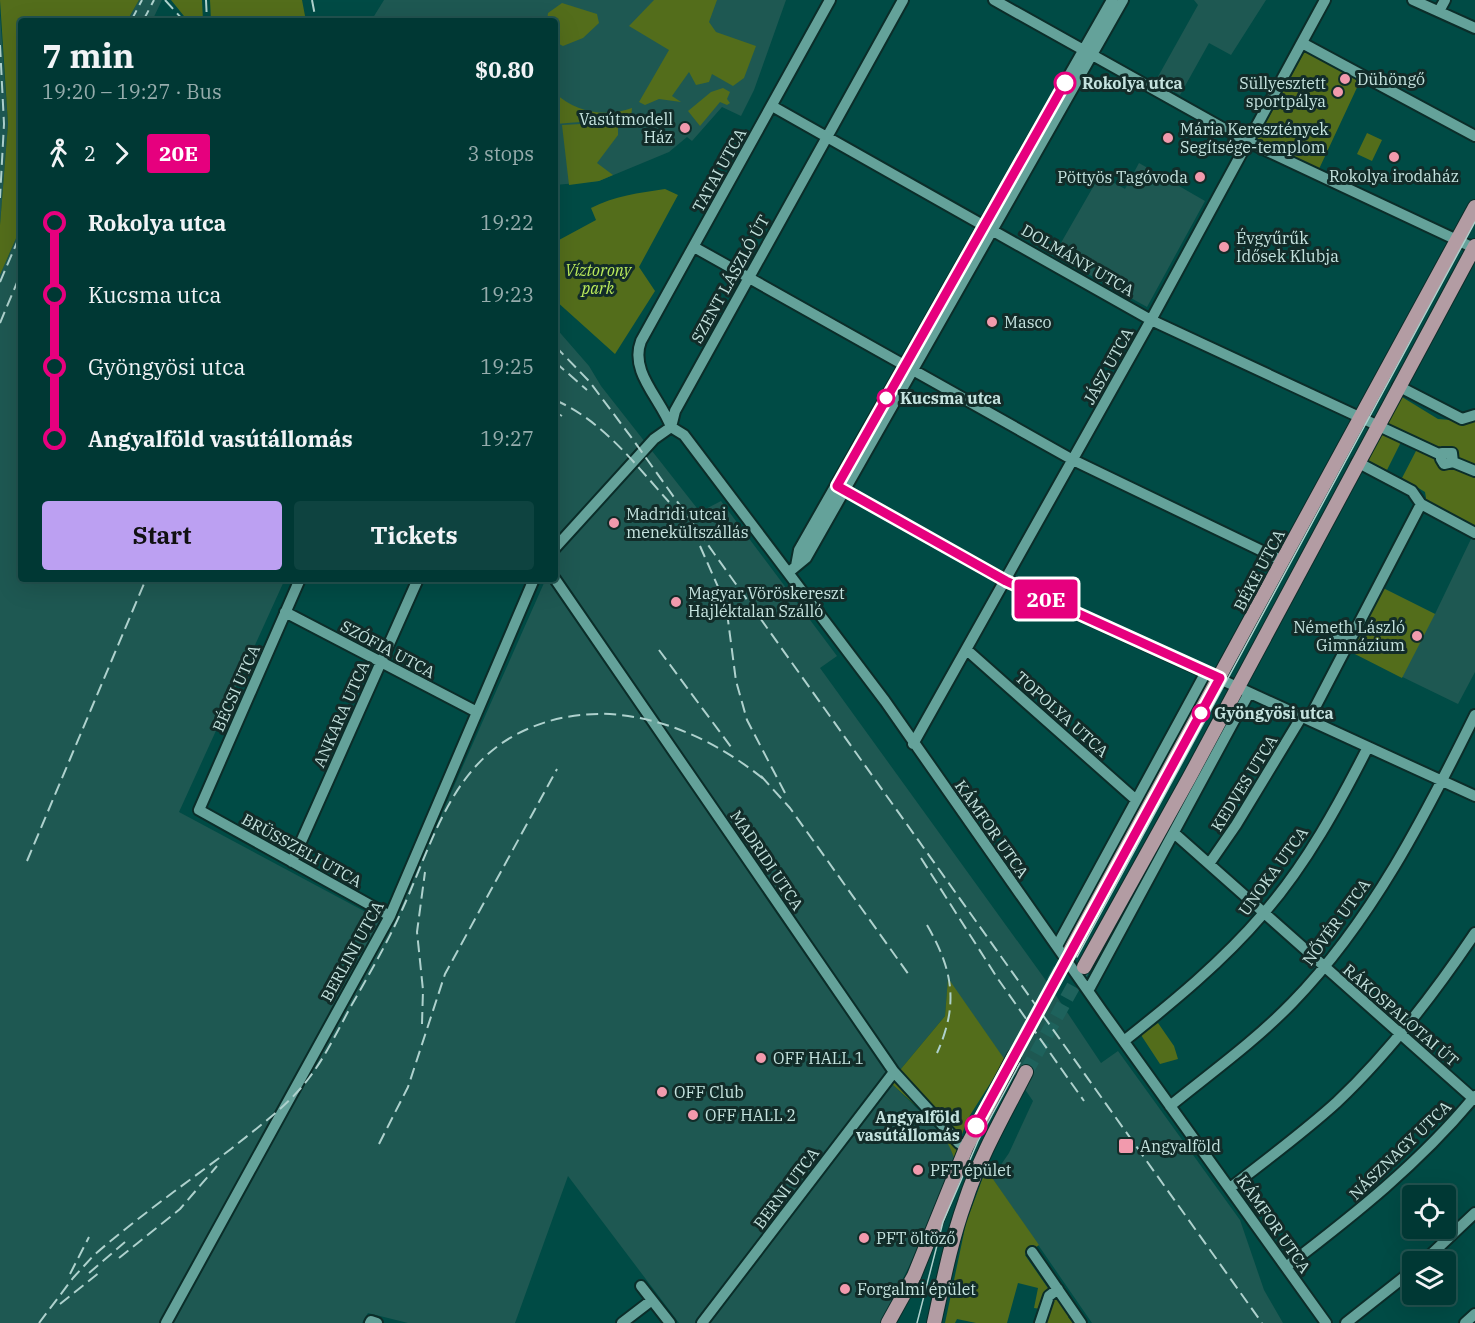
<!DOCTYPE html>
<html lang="en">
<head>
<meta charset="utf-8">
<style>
	:root { --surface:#003834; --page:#0e4340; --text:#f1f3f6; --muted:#95acac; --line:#22524f; --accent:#bca0f2 }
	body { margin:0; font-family:"IBM Plex Serif",serif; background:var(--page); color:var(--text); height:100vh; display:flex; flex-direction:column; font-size:22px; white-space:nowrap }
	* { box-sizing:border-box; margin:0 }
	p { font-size:20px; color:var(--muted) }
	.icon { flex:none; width:33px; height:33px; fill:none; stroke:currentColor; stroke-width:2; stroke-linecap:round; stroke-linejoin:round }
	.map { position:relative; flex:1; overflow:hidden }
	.sheet { position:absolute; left:18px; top:18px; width:540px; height:564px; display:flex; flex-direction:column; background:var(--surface); border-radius:6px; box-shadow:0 6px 24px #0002,0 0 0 2px var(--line) }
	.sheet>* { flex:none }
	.badge { padding:0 12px; border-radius:4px; font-size:21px; line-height:39px }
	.controls { position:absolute; left:1402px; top:1185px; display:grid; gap:12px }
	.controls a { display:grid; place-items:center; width:54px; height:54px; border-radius:6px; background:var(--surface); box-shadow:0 6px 24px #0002,0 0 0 2px var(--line); font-size:30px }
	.map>.badge { position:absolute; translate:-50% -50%; box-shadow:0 0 0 3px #fff }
	.legs { display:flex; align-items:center; gap:9px; height:66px; padding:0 24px; font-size:20px }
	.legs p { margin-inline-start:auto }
	.headline { display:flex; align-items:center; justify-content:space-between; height:102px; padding:0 24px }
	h1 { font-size:33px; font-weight:700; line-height:45px }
	.action { display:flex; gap:12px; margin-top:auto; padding:12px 24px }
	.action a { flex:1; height:69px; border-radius:6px; background:var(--accent); color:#111; font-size:24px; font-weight:700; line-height:69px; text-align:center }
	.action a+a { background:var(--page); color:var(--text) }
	ul { padding:0 24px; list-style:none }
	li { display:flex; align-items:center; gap:21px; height:72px; font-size:22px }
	li i { display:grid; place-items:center; width:9px; height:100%; margin:0 8px; background:currentColor }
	li i::after { content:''; width:15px; height:15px; margin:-8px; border:4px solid; border-radius:50%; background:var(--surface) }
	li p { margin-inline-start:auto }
	li:first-child i { background:linear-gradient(#0000 50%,currentColor 0) }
	li:last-child i { background:linear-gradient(currentColor 50%,#0000 0) }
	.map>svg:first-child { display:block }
	.built { fill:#1e5852 }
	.green { fill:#536d1b }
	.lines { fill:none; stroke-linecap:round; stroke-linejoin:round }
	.major-tunnel { stroke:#1e625c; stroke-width:14; stroke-dasharray:14 7; stroke-linecap:butt }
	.minor-casing { stroke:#0b2d29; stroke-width:14 }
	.major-casing { stroke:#0b2d29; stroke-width:16 }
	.minor { stroke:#64a29a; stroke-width:10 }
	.major { stroke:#b39ca3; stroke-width:14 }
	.tram { stroke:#aed1cd; stroke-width:1.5 }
	.rail { stroke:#aed1cd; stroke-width:2; stroke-dasharray:12 6; stroke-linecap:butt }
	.line-1-casing { stroke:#fff; stroke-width:14 }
	.line-1 { stroke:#e6007e; stroke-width:9 }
	.poi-dot { fill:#f29aad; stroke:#122c29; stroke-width:2 }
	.stop-1-dot { fill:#fff; stroke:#e6007e; stroke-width:3 }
	.labels { text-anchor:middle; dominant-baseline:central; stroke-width:6; stroke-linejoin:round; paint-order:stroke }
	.poi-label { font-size:16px; fill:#c5e3df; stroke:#122c29; text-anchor:start }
	.stop-label { font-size:16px; font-weight:bold; fill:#c5e3df; stroke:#122c29; text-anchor:start }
	.street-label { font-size:16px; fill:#c5e3df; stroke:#122c29 }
	.park-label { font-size:16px; font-style:italic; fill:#bced5c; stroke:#122c29 }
</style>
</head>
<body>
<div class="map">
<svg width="1475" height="1323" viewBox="0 0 1475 1323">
	<rect width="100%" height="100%" fill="#004b45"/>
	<!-- built -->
	<path class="built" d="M139,0H162L152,21H127Z
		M384,0H786L754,90L741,116L722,107L692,141L687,137L669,152L599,181L555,185V21H371Z
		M1194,0H1266L1231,55L1209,43L1180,95L1155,82L1198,5Z
		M0,15L8,124L0,225Z
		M1139,163L1205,201L1147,307L1054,255L1100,175L1125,189Z
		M21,227V579H285L179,812L392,926L544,583L541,579H555V327L589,366L601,386L700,512L721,501L837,656L820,668L1047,982L1101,1063L1118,1051L1240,1220L1264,1290L1283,1323H1092L992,1178L1009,1153L1033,1101L948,979L945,1016L890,1082L928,1119L951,1147L954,1158L917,1251L880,1323H679L568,1176L515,1323H408L368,1313L362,1323H0V275Z
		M1471,539L1475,540V672L1458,704L1351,652L1383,588L1435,614Z"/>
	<!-- green -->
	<path class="green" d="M0,0H139L127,21H21V227L0,275V225L8,124Z
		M171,0H202L203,21H188Z
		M210,0H302L306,21H211Z
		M654,0H717L709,22L716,32L756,46L744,78L733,86L712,74L709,82L696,85L689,72L672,96L681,102L659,99L645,105L639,102L669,50L629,26Z
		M562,3L597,14L599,23L583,38L563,46L555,42V21H547L548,13Z
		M1306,49L1361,79L1319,169L1257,139Z
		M723,88L730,92L727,99L730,103L727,105L720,102L700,126L688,111L711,92Z
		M555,93C575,112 606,118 632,108L631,118L555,124Z
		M618,122V135L597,163L613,175L599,181L569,185L562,125Z
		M1367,133L1382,140L1372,161L1357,154Z
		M665,189L678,195L639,267L655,291L615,354L555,300V234L559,240L596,220L591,208C614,196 639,193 665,189Z
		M1402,397L1438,419L1475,422V530L1427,504L1425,492L1402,478L1417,449L1383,429Z
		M1382,432L1401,442L1387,470L1367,460Z
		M1383,588L1435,614L1402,678L1351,652Z
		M948,978L1005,1060L967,1120L954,1158C945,1127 912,1104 890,1082L945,1016Z
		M1158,1023L1174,1046L1178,1059L1160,1064L1141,1035Z
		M986,1169L1039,1245L1025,1255L1050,1291L1041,1309L1034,1308L1038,1288L1018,1283L1007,1323H976L957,1319L955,1323H945L966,1223Z
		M1058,1293L1073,1314L1068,1317L1073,1323H1046L1050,1299Z"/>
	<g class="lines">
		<!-- major-tunnel -->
		<path class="major-tunnel" d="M1014,1056L1071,949
			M1026,1072L1084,967"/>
		<defs>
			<path id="minor" d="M830,0L641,341C629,372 661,399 671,427L684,435L885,701L1102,1011L1326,1323
				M994,0L1248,142L1474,248
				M1413,0L1475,28
				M1439,11L1445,0
				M1302,43L1475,136
				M772,106L1151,320L1441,455
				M694,247L1073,460L1283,561
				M1398,386L1462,419L1475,415
				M671,427L675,411L903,0
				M1357,462L1412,491L1421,504L1475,533
				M1453,462L1452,453H1442L1441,459L1444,464L1453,462L1475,471
				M837,486L1006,581L1475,796
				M555,548L654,439L671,427
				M796,566L799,550L1112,0
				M789,572L806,558L1123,0
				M300,579L199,810L390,916
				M555,579L894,1072L959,1143L966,1148
				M285,612L477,712
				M1336,635L1350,642
				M968,651L1135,799
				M1309,719L1421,504
				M913,744L1151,320L1325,0
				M1174,833L1475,1100
				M292,862L418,579
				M1209,864L1236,825L1302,716
				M1057,946L1206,672
				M1088,991L1249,693
				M1124,1041C1173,1002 1222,962 1263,914C1306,865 1339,804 1368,747
				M1170,1106C1212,1072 1255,1041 1292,1003C1371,922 1425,816 1475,715
				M1230,1188C1266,1160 1303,1133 1337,1102C1390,1052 1434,994 1475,933
				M1032,1252L1081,1323
				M1423,1262L1475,1213
				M1286,1267C1354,1215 1420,1163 1475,1096
				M641,1286L670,1323
				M166,1323L390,916L534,579
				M370,1323L371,1321L377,1323
				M622,1323L652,1300
				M702,1323L894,1072
				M1040,1323L1049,1296L1058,1289
				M1346,1323L1413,1270
				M1465,1323L1475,1314"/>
			<path id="major" d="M1071,949L1475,207
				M1084,967L1189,778L1475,246
				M888,1323L914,1276L966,1148L1014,1056
				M934,1323C943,1282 951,1241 965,1202C980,1156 1004,1115 1026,1072"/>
		</defs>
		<!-- minor casing -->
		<use href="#minor" class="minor-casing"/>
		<!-- major casing -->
		<use href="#major" class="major-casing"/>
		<!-- minor -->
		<use href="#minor" class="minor"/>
		<!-- major -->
		<use href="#major" class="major"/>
		<!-- tram -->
		<path class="tram" d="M1077,957L1475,222
			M917,1323L943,1222L978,1141L1020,1063"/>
		<!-- rail -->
		<path class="rail" d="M165,0L184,21
			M206,0L207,21
			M312,0L316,21
			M131,21L142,0
			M143,21L154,0
			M0,45L4,124L0,198
			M0,282L21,233
			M0,323L21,273
			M555,346L589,381L634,441L1262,1323
			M555,362L587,390
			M555,400C603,421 635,464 669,502
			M555,412L562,416
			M700,546L726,605L736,681L747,720L785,793
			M659,650L734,751
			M761,776L790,808L909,975
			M921,858L998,979L1084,1101
			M27,861L146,579
			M927,925C953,970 959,1004 937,1053
			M422,1024L423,990L417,932L425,872
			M379,1144L408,1087L445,974L557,769
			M119,1258L180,1209L217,1166
			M89,1273L125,1242
			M70,1274L89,1237
			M60,1304L100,1272
			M39,1323L73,1278L94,1255C138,1217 185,1184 231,1149C258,1127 288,1106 309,1078C325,1057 337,1032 350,1008C368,976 387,944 402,910C434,840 452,760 530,728C555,717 583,713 610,714C668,718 721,744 766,781"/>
	</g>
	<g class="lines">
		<defs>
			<path id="line-1" d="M976,1126L1220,678L1006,581L837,486L1065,83"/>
		</defs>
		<!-- line-1 casing -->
		<use href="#line-1" class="line-1-casing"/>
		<!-- line-1 -->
		<use href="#line-1" class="line-1"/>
	</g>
	<!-- markers -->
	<g class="poi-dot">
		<circle cx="1345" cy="79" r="6"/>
		<circle cx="1338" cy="92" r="6"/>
		<circle cx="685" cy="128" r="6"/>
		<circle cx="1168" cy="138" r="6"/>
		<circle cx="1394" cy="157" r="6"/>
		<circle cx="1200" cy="177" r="6"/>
		<circle cx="1224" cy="247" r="6"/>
		<circle cx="992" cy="322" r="6"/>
		<circle cx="614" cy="523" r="6"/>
		<circle cx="676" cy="602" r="6"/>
		<circle cx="1417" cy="636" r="6"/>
		<circle cx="761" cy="1058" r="6"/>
		<circle cx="662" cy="1092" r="6"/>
		<circle cx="693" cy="1115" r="6"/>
		<rect x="1118" y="1138" width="16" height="16" rx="3"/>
		<circle cx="918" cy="1170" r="6"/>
		<circle cx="864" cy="1238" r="6"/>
		<circle cx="845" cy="1289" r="6"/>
	</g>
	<g class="stop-1-dot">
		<circle cx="1065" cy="83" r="10"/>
		<circle cx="886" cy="398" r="8"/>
		<circle cx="1201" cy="713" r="8"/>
		<circle cx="976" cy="1126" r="10"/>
	</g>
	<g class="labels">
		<!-- poi labels -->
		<g class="poi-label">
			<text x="1357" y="79">Dühöngő</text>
			<text x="1326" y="83" text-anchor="end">Süllyesztett<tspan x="1326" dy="18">sportpálya</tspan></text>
			<text x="673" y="119" text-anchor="end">Vasútmodell<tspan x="673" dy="18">Ház</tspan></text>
			<text x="1180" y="129">Mária Keresztények<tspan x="1180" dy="18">Segítsége-templom</tspan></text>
			<text x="1394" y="176" text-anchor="middle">Rokolya irodaház</text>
			<text x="1188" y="177" text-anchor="end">Pöttyös Tagóvoda</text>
			<text x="1236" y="238">Évgyűrűk<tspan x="1236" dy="18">Idősek Klubja</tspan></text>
			<text x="1004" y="322">Masco</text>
			<text x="626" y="514">Madridi utcai<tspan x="626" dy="18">menekültszállás</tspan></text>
			<text x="688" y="593">Magyar Vöröskereszt<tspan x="688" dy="18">Hajléktalan Szálló</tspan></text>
			<text x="1405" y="627" text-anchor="end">Németh László<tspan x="1405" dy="18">Gimnázium</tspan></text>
			<text x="773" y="1058">OFF HALL 1</text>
			<text x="674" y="1092">OFF Club</text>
			<text x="705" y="1115">OFF HALL 2</text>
			<text x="1140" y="1146">Angyalföld</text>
			<text x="930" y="1170">PFT épület</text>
			<text x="876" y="1238">PFT öltöző</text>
			<text x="857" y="1289">Forgalmi épület</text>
		</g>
		<!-- stop labels -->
		<g class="stop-label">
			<text x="1082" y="83">Rokolya utca</text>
			<text x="900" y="398">Kucsma utca</text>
			<text x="1214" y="713">Gyöngyösi utca</text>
			<text x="960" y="1117" text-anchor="end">Angyalföld<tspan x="960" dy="18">vasútállomás</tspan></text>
		</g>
		<!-- street labels -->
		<g class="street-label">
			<text transform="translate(719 170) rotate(-61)">TATAI UTCA</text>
			<text transform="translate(1078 260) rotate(30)">DOLMÁNY UTCA</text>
			<text transform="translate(730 279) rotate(-61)">SZENT LÁSZLÓ ÚT</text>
			<text transform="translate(1108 366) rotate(-61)">JÁSZ UTCA</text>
			<text transform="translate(1259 570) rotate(-62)">BÉKE UTCA</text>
			<text transform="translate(388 649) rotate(28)">SZÓFIA UTCA</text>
			<text transform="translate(236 688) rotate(-66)">BÉCSI UTCA</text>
			<text transform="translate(341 714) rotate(-66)">ANKARA UTCA</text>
			<text transform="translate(1062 714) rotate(42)">TOPOLYA UTCA</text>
			<text transform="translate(1244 783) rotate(-58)">KEDVES UTCA</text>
			<text transform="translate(992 829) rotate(55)">KÁMFOR UTCA</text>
			<text transform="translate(302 850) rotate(29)">BRÜSSZELI UTCA</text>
			<text transform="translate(767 860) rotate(56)">MADRIDI UTCA</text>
			<text transform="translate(1273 871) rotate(-54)">UNOKA UTCA</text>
			<text transform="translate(1336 922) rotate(-54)">NŐVÉR UTCA</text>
			<text transform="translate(352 951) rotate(-61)">BERLINI UTCA</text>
			<text transform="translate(1401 1015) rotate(41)">RÁKOSPALOTAI ÚT</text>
			<text transform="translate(1400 1150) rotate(-44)">NÁSZNAGY UTCA</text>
			<text transform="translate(786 1188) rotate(-53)">BERNI UTCA</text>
			<text transform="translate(1274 1224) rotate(55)">KÁMFOR UTCA</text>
		</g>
		<!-- park labels -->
		<g class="park-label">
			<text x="598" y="270">Víztorony<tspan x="598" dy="18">park</tspan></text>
		</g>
	</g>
</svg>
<div class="controls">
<a><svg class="icon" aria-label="locate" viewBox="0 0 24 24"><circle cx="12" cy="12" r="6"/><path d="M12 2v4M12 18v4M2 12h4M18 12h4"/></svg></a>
<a><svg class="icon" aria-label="layers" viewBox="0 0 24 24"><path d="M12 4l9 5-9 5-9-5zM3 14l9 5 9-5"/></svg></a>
</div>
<b class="badge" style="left:1046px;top:599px;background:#e6007e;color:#fff">20E</b>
<section class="sheet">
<div class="headline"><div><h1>7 min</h1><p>19:20 – 19:27 · Bus</p></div><b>$0.80</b></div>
<div class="legs"><svg class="icon" aria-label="walk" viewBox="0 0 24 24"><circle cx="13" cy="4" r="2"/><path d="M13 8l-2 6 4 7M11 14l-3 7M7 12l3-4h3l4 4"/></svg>2<svg class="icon" aria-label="forward" viewBox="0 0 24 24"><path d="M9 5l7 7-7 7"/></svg><b class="badge" style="background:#e6007e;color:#fff">20E</b><p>3 stops</p></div>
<ul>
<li><i style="color:#e6007e"></i><b>Rokolya utca</b><p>19:22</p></li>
<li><i style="color:#e6007e"></i><span>Kucsma utca</span><p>19:23</p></li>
<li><i style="color:#e6007e"></i><span>Gyöngyösi utca</span><p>19:25</p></li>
<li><i style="color:#e6007e"></i><b>Angyalföld vasútállomás</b><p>19:27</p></li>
</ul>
<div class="action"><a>Start</a><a>Tickets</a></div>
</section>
</div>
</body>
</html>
